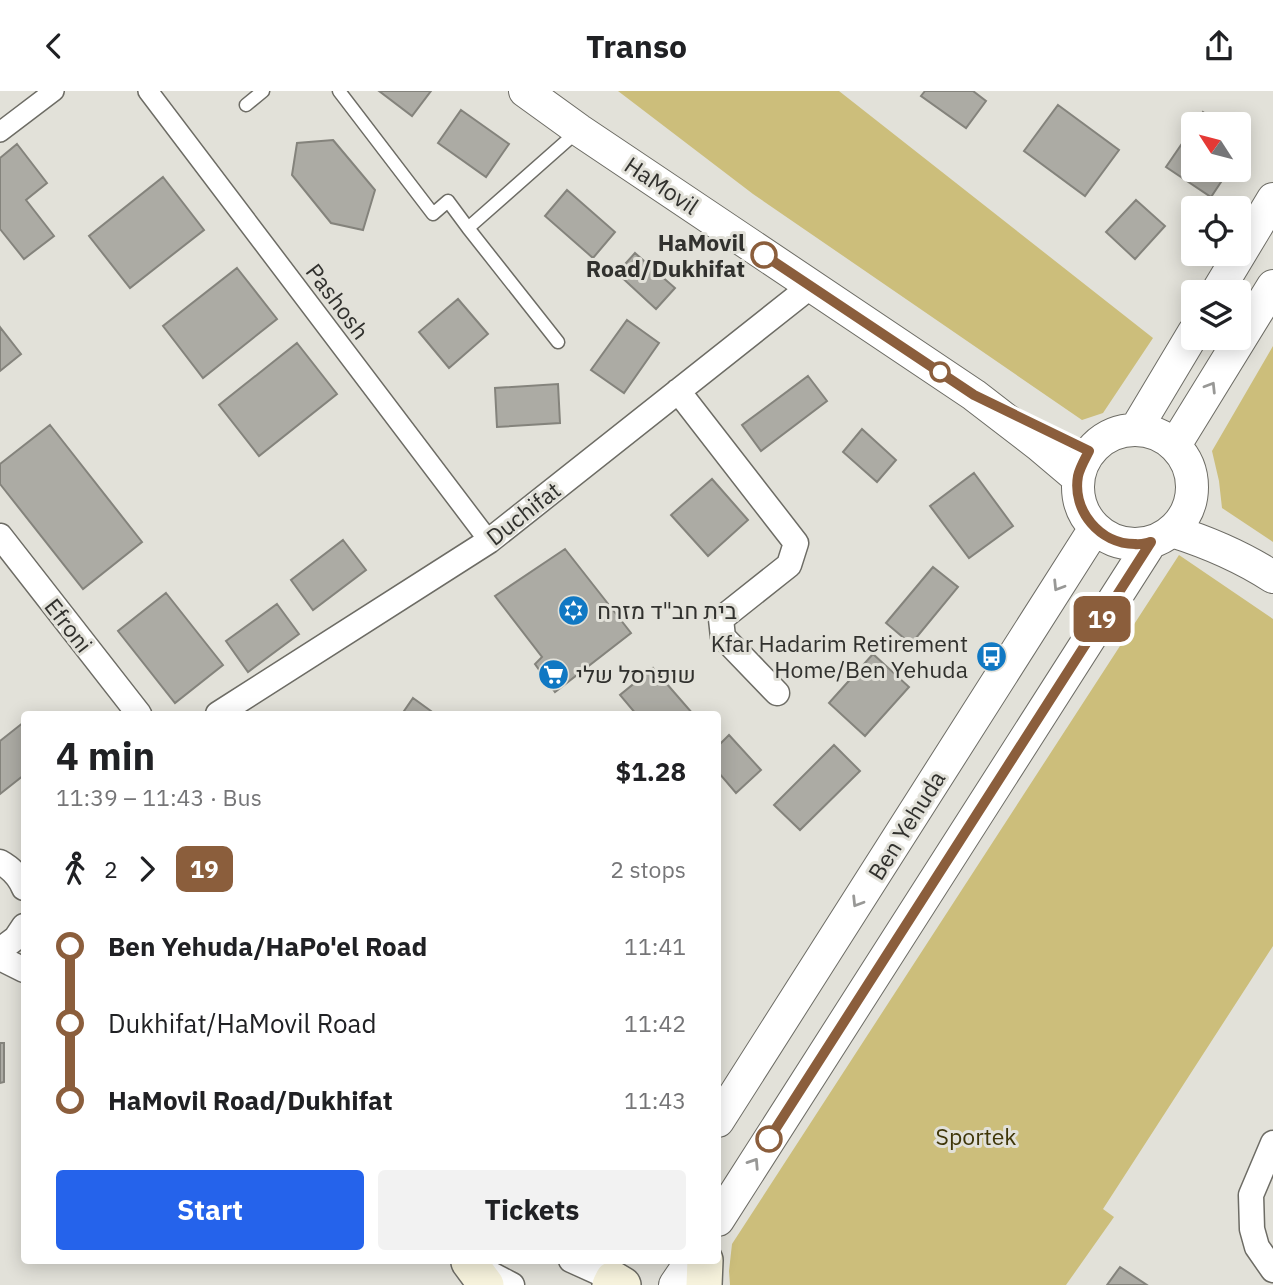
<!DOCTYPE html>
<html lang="en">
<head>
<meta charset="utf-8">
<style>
	:root { --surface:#fff; --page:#f2f2f2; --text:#202124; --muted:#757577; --accent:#2563eb }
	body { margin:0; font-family:"IBM Plex Sans",Heebo,sans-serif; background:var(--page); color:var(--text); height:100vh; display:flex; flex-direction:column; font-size:26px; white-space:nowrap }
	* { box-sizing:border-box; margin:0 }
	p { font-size:23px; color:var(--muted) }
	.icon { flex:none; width:38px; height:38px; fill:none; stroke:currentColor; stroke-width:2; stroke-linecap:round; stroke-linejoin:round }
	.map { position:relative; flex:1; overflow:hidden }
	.details { position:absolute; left:21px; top:620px; width:700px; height:553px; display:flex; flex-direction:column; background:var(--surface); border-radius:7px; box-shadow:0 4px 18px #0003 }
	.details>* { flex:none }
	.badge { padding:0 14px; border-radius:10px; font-size:24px; line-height:46px }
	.needle { width:46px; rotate:306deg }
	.controls { position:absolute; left:1181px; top:21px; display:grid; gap:14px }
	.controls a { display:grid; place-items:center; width:70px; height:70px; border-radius:7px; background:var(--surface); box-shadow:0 4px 18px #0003; font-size:35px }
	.map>.badge { position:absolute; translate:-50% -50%; box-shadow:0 0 0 4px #fff }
	.legs { display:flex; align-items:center; gap:10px; height:77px; padding:0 35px; font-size:23px }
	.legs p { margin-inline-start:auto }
	.headline { display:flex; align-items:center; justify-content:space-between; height:119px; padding:0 35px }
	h1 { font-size:38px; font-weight:800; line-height:52px }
	.primary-button { display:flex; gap:14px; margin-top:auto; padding:14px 35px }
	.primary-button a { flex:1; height:80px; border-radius:7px; background:var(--accent); color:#fff; font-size:28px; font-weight:800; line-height:80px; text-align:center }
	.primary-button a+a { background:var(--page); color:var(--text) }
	ul { padding:0 35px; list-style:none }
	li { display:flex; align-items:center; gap:24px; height:77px; font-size:26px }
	li i { display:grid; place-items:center; width:10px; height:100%; margin:0 9px; background:currentColor }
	li i::after { content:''; width:18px; height:18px; margin:-9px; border:5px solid; border-radius:50%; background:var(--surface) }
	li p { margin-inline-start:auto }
	li:first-child i { background:linear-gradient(#0000 50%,currentColor 0) }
	li:last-child i { background:linear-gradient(currentColor 50%,#0000 0) }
	header { display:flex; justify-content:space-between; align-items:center; height:91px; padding:0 35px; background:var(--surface); font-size:32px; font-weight:800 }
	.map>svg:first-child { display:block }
	.green { fill:#ccbe7b }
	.building { fill:#acaba4; stroke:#84837c; stroke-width:2 }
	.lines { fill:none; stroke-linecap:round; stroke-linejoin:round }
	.service-casing { stroke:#6d6c65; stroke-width:15 }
	.pedestrian-casing { stroke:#6d6c65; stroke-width:22 }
	.minor-casing { stroke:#6d6c65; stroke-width:27 }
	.tertiary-casing { stroke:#6d6c65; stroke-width:34 }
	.secondary-casing { stroke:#6d6c65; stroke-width:38 }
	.service { stroke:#fff; stroke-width:12 }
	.pedestrian { stroke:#fff; stroke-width:19 }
	.minor { stroke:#fff; stroke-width:24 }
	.tertiary { stroke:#fff; stroke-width:32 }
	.secondary { stroke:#f7f3dd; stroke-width:35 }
	.oneway { stroke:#989896 }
	.line-1-casing { stroke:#fff; stroke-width:16 }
	.line-1 { stroke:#8b5e3c; stroke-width:10 }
	.stop-1-dot { fill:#fff; stroke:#8b5e3c; stroke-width:3.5 }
	.labels { text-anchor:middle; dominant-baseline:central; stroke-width:6; stroke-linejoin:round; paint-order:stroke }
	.street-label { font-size:23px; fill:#31312e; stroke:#e2e1d9 }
	.stop-label { font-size:23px; font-weight:bold; fill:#31312e; stroke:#e2e1d9; text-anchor:end }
	.poi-label { font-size:23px; fill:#31312e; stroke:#e2e1d9; text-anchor:start }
	.park-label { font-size:23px; fill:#3f3608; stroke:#e2e1d9 }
</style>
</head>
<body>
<header><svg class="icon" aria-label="back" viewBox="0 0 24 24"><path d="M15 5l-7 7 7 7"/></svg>Transo<svg class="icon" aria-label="share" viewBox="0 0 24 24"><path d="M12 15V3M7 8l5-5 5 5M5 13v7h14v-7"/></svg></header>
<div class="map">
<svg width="1273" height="1194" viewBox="0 0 1273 1194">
	<rect width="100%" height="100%" fill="#e2e1d9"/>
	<!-- green -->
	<path class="green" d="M618,0H839L1153,247L1103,322L1082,329L753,103Z
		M1273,255V451L1222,417L1219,390L1212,360Z
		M1179,464L1273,528V855L1103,1118L1114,1126L1066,1194H730L729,1180L732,1153Z"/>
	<!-- building -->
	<path class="building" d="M379,0H431L412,25Z
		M925,0H973L986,10L966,37L921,5Z
		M1058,14L1119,59L1085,105L1024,60Z
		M461,19L509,53L486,86L438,52Z
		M1203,21L1221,33H1195Z
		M1194,35V79H1229L1211,106L1166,76Z
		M333,49L375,99L363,139L331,132L292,84L297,52Z
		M17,53L47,92L26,109L54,145L24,168L0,138V67Z
		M163,86L204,139L130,197L89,145Z
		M567,99L615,141L593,167L545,125Z
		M1136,109L1165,135L1135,168L1106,141Z
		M635,162L675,197L656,218L617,182Z
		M237,177L277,228L203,287L163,235Z
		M458,208L488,243L449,277L419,241Z
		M627,229L659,252L624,302L591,279Z
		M0,236L21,263L0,280Z
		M297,252L337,303L259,365L219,314Z
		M808,285L827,310L761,360L742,334Z
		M558,293L560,332L497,336L495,297Z
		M50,334L142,451L83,498L0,393V373Z
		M862,338L896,369L877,391L843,361Z
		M974,382L1013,435L969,467L930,415Z
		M712,388L748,429L708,465L671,424Z
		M343,449L366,479L313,519L291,489Z
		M565,458L631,542L555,601L535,573L542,566L495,505Z
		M933,476L958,496L911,553L886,532Z
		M166,502L223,574L175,612L118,540Z
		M277,513L299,543L248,581L226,550Z
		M873,563L909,596L865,645L829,612Z
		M653,577L693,623H636L620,604Z
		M413,607L435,623H402Z
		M24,631V684L0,703V650Z
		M729,644L761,679L736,702L718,681V655Z
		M834,654L860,680L800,739L774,714Z
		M0,952H4V991L0,992Z
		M1120,1176L1147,1194H1107Z"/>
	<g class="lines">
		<defs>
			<path id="service" d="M339,0L433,123L448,110L468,137L558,251
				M246,14L263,0
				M468,137L579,39"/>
			<path id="pedestrian" d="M148,0L489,450
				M0,41L54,0"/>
			<path id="minor" d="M678,300L796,452L789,474L721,528L723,546L777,602
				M0,445L139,623
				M218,623L489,450L811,195
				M0,771C11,777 19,785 24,797
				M0,859L16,847L24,835
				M0,867L24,879
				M1273,1052L1251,1104L1252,1138L1257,1156L1273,1179
				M571,1169L613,1188
				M474,1174L512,1194"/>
			<path id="tertiary" d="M525,0L579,39L974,304L1039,354L1078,387
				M1217,201L1273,108
				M1136,338L1194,241
				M1078 396a57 57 0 1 1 114 0a57 57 0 1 1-114 0Z
				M1175,354L1273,195
				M1172,440C1207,451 1242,466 1273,486
				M718,1030L1095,437
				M718,1129L1151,451
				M675,1194L692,1169"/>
			<path id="secondary" d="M469,1171L486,1194
				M610,1194L613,1188L623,1194
				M704,1194L705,1169"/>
		</defs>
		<!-- service casing -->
		<use href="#service" class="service-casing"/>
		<!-- pedestrian casing -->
		<use href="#pedestrian" class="pedestrian-casing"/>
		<!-- minor casing -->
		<use href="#minor" class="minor-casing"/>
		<!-- tertiary casing -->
		<use href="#tertiary" class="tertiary-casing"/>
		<!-- secondary casing -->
		<use href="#secondary" class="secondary-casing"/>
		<!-- service -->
		<use href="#service" class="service"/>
		<!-- pedestrian -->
		<use href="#pedestrian" class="pedestrian"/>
		<!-- minor -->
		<use href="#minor" class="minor"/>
		<!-- tertiary -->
		<use href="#tertiary" class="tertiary"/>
		<!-- secondary -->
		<use href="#secondary" class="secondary"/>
	</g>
	<!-- one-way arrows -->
	<defs><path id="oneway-chevron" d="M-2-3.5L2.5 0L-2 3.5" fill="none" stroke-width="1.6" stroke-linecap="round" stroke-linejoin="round" transform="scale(1.75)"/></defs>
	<g class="oneway">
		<use href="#oneway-chevron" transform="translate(1211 296) rotate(-58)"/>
		<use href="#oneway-chevron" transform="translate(1058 495) rotate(122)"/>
		<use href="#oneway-chevron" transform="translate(857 811) rotate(122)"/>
		<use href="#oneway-chevron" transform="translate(754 1072) rotate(-57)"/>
	</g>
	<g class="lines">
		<defs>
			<path id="line-1" d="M764,164L974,304L1089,360C1085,368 1080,376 1078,385C1072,420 1100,453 1135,453C1140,454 1146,452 1151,451L769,1048"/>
		</defs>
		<!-- line-1 casing -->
		<use href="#line-1" class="line-1-casing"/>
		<!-- line-1 -->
		<use href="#line-1" class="line-1"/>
	</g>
	<!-- icons -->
	<defs>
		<symbol id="synagogue-disc" viewBox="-11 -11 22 22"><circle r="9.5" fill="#1078c3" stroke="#e2e1d9"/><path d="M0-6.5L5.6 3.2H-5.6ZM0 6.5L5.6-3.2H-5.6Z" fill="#fff"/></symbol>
		<symbol id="bus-disc" viewBox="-11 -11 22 22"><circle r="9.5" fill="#1078c3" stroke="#e2e1d9"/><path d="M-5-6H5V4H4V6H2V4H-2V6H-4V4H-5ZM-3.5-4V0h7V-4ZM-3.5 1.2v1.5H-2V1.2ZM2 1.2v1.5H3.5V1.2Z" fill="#fff"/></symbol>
		<symbol id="supermarket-disc" viewBox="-11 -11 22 22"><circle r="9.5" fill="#1078c3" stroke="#e2e1d9"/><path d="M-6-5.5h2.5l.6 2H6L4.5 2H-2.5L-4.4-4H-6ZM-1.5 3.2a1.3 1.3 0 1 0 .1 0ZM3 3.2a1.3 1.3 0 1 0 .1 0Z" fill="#fff"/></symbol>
	</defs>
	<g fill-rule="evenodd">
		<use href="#synagogue-disc" x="556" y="502" width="35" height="35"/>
		<use href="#bus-disc" x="974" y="548" width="35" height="35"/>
		<use href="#supermarket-disc" x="536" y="566" width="35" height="35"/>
	</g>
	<!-- markers -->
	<g class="stop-1-dot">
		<circle cx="764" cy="164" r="12"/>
		<circle cx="940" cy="281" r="9"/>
		<circle cx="769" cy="1048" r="12"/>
	</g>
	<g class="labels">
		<!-- street labels -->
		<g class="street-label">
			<text transform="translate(662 94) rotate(34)">HaMovil</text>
			<text transform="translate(338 210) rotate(53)">Pashosh</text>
			<text transform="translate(523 422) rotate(-38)">Duchifat</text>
			<text transform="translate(69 534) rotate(52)">Efroni</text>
			<text transform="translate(906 734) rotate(-58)">Ben Yehuda</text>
		</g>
		<!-- stop labels -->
		<g class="stop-label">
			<text x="745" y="151">HaMovil<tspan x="745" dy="26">Road/Dukhifat</tspan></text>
		</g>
		<!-- poi labels -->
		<g class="poi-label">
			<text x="597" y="519">בית חב"ד מזרח</text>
			<text x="968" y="552" text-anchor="end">Kfar Hadarim Retirement<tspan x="968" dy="26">Home/Ben Yehuda</tspan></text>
			<text x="576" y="583">שופרסל שלי</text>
		</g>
		<!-- park labels -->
		<g class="park-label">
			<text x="976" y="1045">Sportek</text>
		</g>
	</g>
</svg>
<div class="controls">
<a><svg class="needle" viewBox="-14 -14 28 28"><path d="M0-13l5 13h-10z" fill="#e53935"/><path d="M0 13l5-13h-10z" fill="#757577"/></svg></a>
<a><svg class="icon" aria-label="locate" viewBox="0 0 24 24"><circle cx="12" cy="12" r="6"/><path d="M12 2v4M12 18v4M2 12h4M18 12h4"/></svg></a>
<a><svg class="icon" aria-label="layers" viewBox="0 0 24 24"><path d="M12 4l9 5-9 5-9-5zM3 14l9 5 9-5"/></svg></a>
</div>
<b class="badge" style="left:1102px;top:528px;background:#8b5e3c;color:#fff">19</b>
<section class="details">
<div class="headline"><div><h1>4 min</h1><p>11:39 – 11:43 · Bus</p></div><b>$1.28</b></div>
<div class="legs"><svg class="icon" aria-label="walk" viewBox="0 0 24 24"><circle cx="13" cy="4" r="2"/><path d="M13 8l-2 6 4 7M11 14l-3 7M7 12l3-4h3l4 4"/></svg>2<svg class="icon" aria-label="forward" viewBox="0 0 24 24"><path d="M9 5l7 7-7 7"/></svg><b class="badge" style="background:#8b5e3c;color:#fff">19</b><p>2 stops</p></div>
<ul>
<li><i style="color:#8b5e3c"></i><b>Ben Yehuda/HaPo'el Road</b><p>11:41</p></li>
<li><i style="color:#8b5e3c"></i><span>Dukhifat/HaMovil Road</span><p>11:42</p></li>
<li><i style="color:#8b5e3c"></i><b>HaMovil Road/Dukhifat</b><p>11:43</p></li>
</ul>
<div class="primary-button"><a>Start</a><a>Tickets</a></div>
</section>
</div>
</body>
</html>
